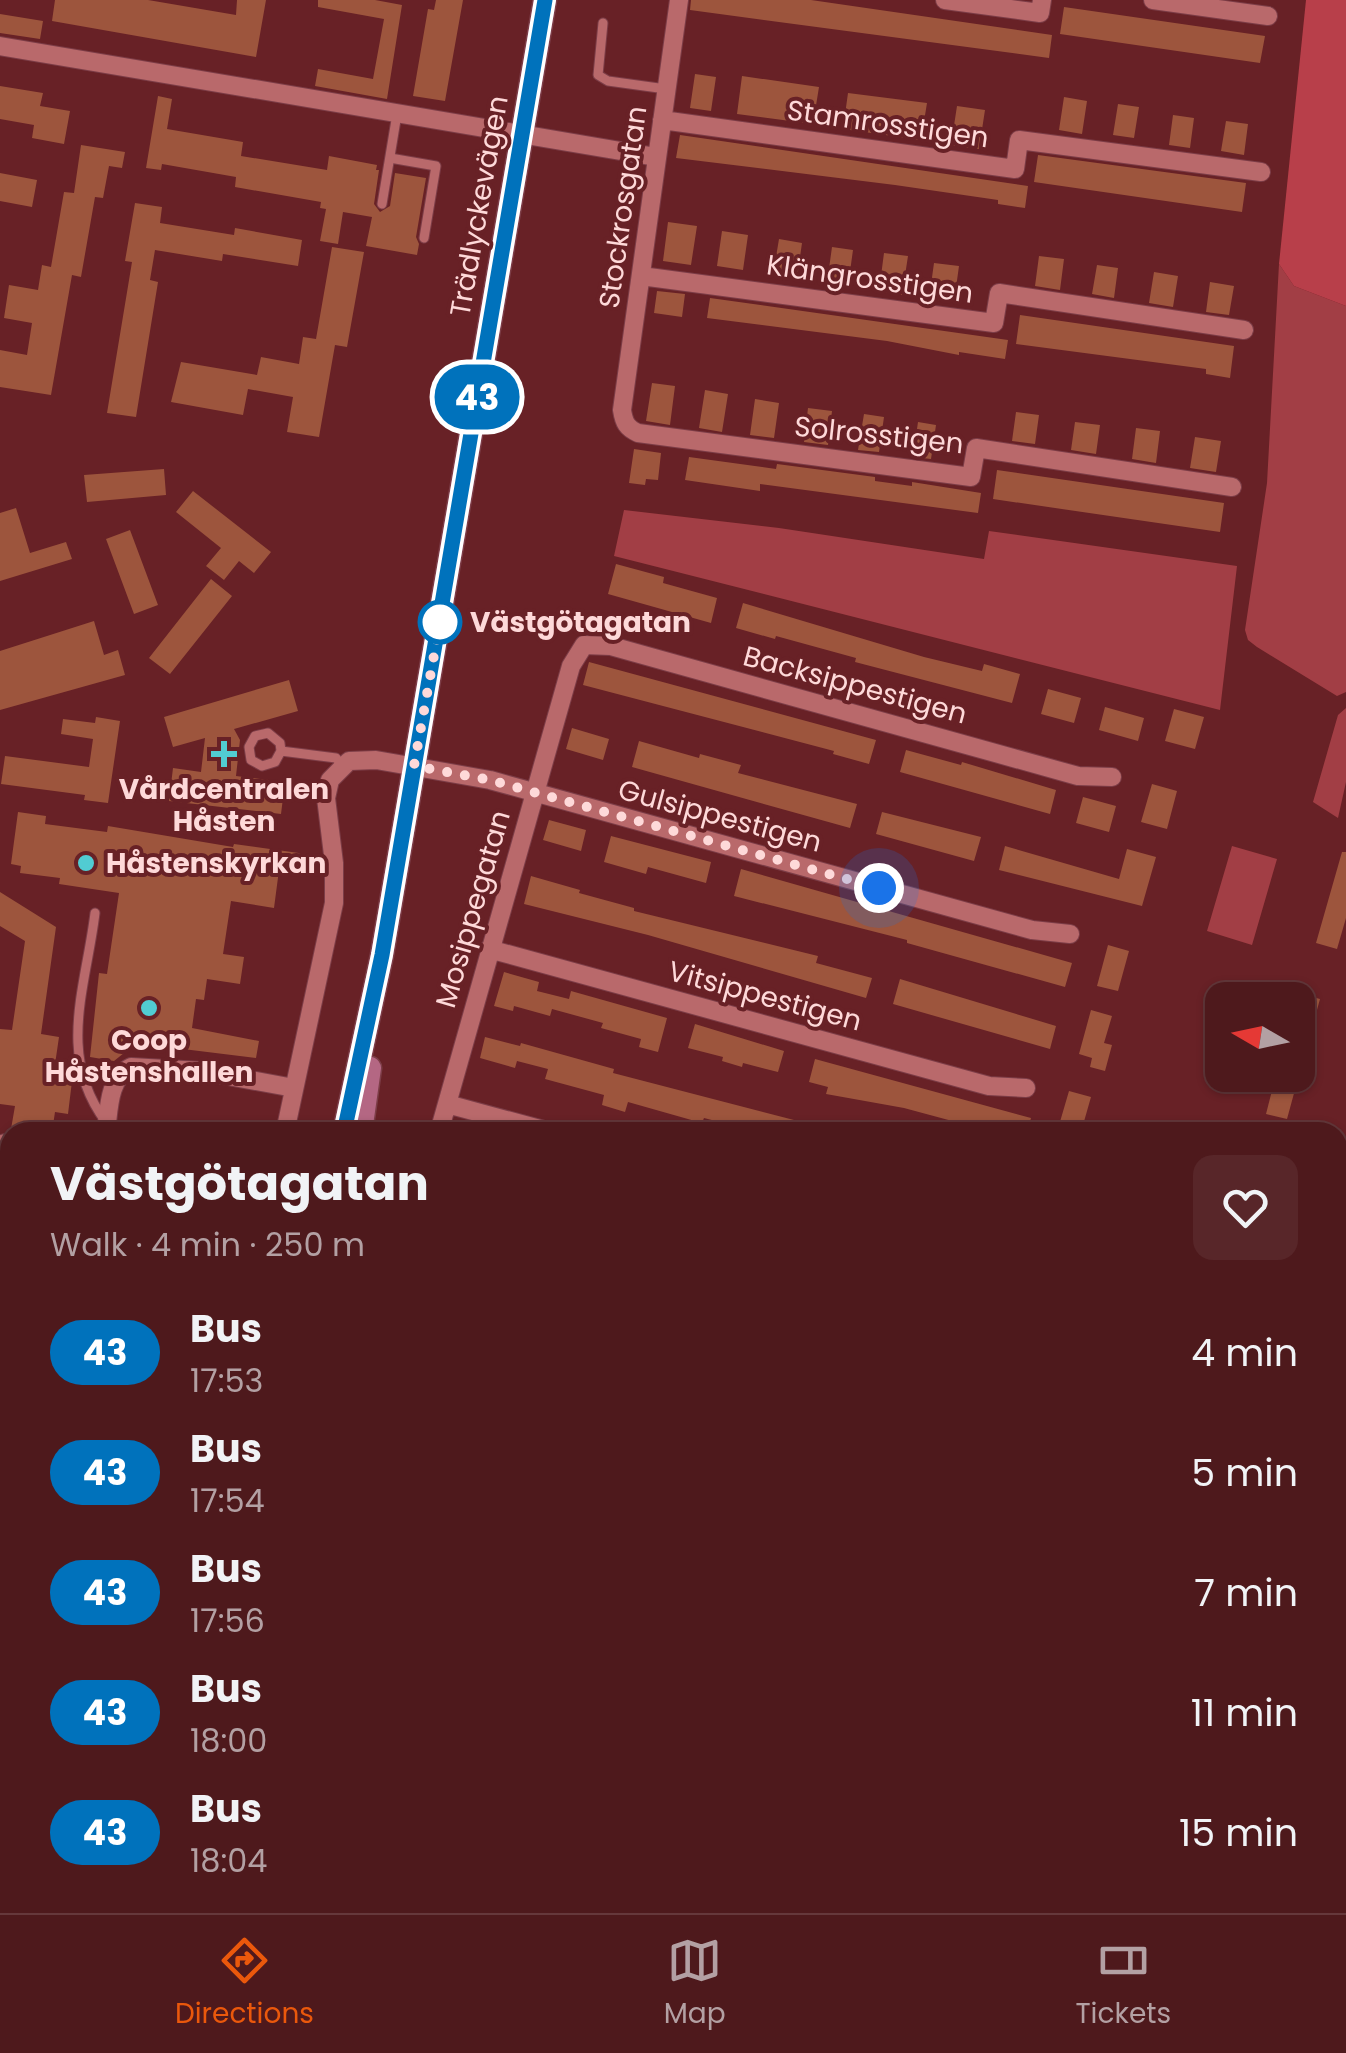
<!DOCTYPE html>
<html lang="en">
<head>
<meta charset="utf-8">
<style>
	:root { --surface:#4e191c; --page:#582629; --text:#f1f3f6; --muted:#b3a0a3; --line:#65383b; --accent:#ea580c }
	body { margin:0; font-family:Poppins,sans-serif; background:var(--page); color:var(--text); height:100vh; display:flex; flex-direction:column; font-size:38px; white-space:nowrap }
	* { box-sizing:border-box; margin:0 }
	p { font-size:32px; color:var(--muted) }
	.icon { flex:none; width:55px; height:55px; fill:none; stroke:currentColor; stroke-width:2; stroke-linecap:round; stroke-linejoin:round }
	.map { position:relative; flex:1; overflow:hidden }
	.sheet { position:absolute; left:0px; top:1122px; width:1348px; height:792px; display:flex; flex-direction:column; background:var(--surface); border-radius:30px 30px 0 0; box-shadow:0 2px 8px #0004,0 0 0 2px var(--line) }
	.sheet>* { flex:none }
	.badge { padding:0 20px; border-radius:32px; font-size:35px; line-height:65px }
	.needle { width:65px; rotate:279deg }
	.buttons { position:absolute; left:1205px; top:982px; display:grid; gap:20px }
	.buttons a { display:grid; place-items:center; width:110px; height:110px; border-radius:20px; background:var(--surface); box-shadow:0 2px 8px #0004,0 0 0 2px var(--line); font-size:50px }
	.you { position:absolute; width:50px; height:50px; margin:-25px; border:8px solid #fff; border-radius:50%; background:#1a73e8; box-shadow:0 0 0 15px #1a73e833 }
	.map>.badge { position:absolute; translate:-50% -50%; box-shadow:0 0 0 5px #fff }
	.round { display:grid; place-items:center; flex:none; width:105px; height:105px; border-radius:20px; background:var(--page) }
	.head { display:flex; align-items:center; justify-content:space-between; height:170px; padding:0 50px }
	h1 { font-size:48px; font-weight:700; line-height:75px }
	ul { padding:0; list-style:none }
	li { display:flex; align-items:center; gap:30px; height:120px; padding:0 50px }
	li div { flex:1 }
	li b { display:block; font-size:38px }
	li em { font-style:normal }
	li .badge { min-width:110px; font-weight:700; text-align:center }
	.tab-bar { display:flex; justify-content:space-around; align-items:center; height:140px; border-top:2px solid var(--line); background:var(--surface); font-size:28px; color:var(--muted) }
	.tab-bar a { display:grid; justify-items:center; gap:5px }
	.tab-bar .on { color:var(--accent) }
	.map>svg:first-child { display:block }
	.green { fill:#a23e45 }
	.forest { fill:#b83f4a }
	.building { fill:#9d553d }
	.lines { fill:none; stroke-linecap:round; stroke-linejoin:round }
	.lane-casing { stroke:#7c3d47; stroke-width:11 }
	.street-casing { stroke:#7c3d47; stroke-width:20 }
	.secondary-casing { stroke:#7c3d47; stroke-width:25 }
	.lane { stroke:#b9696b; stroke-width:9 }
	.street { stroke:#b9696b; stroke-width:18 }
	.secondary { stroke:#b46783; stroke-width:22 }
	.line-casing { stroke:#fff; stroke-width:22 }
	.line { stroke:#0072bc; stroke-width:15 }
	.walk { stroke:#fed9d9; stroke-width:10; stroke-dasharray:0 18 }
	.stop-dot { fill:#fff; stroke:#0072bc; stroke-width:5 }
	.poi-dot { fill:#51ccd2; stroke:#682126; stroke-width:4 }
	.labels { text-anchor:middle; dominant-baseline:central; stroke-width:8; stroke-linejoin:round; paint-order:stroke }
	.street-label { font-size:28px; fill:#fed9d9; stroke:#682126 }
	.stop-label { font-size:28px; font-weight:bold; fill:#fed9d9; stroke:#682126; text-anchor:start }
	.poi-label { font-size:28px; font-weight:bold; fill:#fed9d9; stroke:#682126 }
</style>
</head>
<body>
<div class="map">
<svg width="1346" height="1913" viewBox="0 0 1346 1913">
	<rect width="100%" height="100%" fill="#682126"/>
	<!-- green -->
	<path class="green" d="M1279,264L1294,286L1346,306V692L1337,696L1257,647L1248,640L1245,630L1267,483Z
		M624,510L779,528L984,559L989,531L1237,566L1220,710L614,556Z
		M1346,708V782L1338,818L1313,802L1338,715Z
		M1232,846L1277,859L1252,945L1207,931Z"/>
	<!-- forest -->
	<path class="forest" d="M1306,0H1346V306L1294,286L1279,264Z"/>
	<!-- building -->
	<path class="building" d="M55,0H148L236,15L237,0H266L256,57L52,21Z
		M318,0H375L402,5L387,99L315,86L318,69L373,79L384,19L318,7Z
		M436,0H463L445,101L413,96L428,9L434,10Z
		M691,0H811L1052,35L1049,58L690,10Z
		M1064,7L1265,36L1260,63L1060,34Z
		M0,14L43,21L40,39L0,33Z
		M695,74L716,77L711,111L690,108Z
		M742,76L819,87L813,124L737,114Z
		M0,86L43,93L40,106L70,111L64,144L32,138L34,125L0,119Z
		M848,93L927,103L921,140L843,129Z
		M158,96L172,99L167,129L243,142L241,156L327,170L329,156L377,165L376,170H379L374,204L380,212L390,206L395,173L426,178L416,237L419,244L417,255L366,246L372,217L343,212L338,244L320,241L326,209L320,208L321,202L235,187L236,177L162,164L161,170L146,168Z
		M1064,97L1087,101L1082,134L1059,130Z
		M1118,104L1139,107L1134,138L1113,135Z
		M957,106L985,110L979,149L951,145Z
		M1173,115L1194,118L1190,148L1169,145Z
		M1226,121L1248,124L1244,155L1221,151Z
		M680,135L1028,186L1025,208L998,204V200L895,185L676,158Z
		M81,145L125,152L122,168L109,166L103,198L95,197L81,277L72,275L51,395L0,387V350L27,355L32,323L4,318L9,285L38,290L42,265L51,267L64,192L74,193Z
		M1038,155L1246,183L1242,212L1034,182Z
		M0,173L37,180L32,207L0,201Z
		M135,203L162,207L160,223L234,235L235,228L302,240L298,266L223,254L222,261L155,250L150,280L158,282L136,417L107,413L132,262L125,261Z
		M668,222L697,226L691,265L663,261Z
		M722,231L748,235L743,270L717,266Z
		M779,239L802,243L797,278L773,275Z
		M332,247L364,252L347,347L335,345L319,437L287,432L293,397L248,389L243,415L171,402L181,362L257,375L261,357L299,364L303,337L316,339Z
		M832,247L853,250L848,286L827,283Z
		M884,253L908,256L902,295L879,291Z
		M1039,256L1064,259L1060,290L1035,286Z
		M934,263L959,266L954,302L929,299Z
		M1097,265L1118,268L1114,298L1092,294Z
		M1154,272L1178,276L1173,307L1149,303Z
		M1210,282L1234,286L1229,315L1206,312Z
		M657,291L685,294L682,317L654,313Z
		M710,298L1008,340L1005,359L959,352V355L887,341L707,318Z
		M1020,315L1234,346L1230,378L1206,374V369L1016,344Z
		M652,383L675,386L670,425L646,421Z
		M705,390L728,394L722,432L699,428Z
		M755,399L779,403L774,438L750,435Z
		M808,408L832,411L828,445L804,442Z
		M1016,412L1039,415L1035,444L1012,441Z
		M864,414L884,417L879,452L858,450Z
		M918,422L936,425L931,459L913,457Z
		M1075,422L1100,425L1096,454L1071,450Z
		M1136,428L1160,431L1156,463L1132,459Z
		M1195,437L1221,441L1216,472L1190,468Z
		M634,449L661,453L658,480L646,479L645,485L629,483Z
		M689,457L776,469L777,464L875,477V481L912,486V482L981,493L978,513L760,484V491L685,480Z
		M164,469L166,495L87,502L84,475Z
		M997,470L1224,503L1220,532L993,499Z
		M193,491L271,552L254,573L239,561L224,580L206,566L221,548L176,512Z
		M16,508L30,553L66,542L72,559L0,581V513Z
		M130,530L158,605L134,614L106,539Z
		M616,564L664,577L663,583L717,598L711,623L608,594Z
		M211,579L232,596L170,674L149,658Z
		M743,603L924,657L982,671L984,664L1020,674L1012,703L855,662L856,658L776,636L775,639L736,628Z
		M94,621L104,655L118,650L125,675L0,710V651Z
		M589,662L876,740L869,764L833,754L834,751L583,685Z
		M289,680L298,711L234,729L240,740L236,776L285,782L281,814L169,801L173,768L201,772L205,738L173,747L164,717Z
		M1048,689L1081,698L1074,723L1041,714Z
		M1105,707L1144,718L1138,741L1099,730Z
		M1174,709L1204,717L1195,749L1165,741Z
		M96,717L120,721L108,803L84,800L85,795L1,784L5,756L89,767L93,739L61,734L63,719L95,723Z
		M572,728L609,739L603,760L566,749Z
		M639,741L699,758L700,754L741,765L738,773L857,804L850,828L632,767Z
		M906,750L961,765L962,762L1056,790L1050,814L900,772Z
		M1152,784L1177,791L1167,829L1141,822Z
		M1083,797L1116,806L1109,832L1076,823Z
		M18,812L46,816L45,824L107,832L108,826L233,847L234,844L306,854L304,873L279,870L274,908L231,901L223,954L244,957L240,984L207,979L204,1000L196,999L192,1028L259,1041L256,1058L126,1042L124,1053L114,1061L90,1057L99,973L107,974L119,893L59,884L60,878L20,873L21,866L11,864Z
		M882,812L981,837L974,861L876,834Z
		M549,820L586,830L581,851L543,840Z
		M611,836L711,862L706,883L648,867L646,874L604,862Z
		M1005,846L1119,879L1127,849L1156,857L1142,906L999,870Z
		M1342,852H1346V918L1337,949L1316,943Z
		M741,869L1072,963L1065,987L907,943V940L734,896Z
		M531,876L580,890L579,893L634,908V911L818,956L816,963L872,978L866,998L648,935L524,904Z
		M0,892L56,927L41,1034L59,1037L53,1078L72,1081L68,1114L55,1112L52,1132H17L11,1129L15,1106L0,1104V1029L12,1030L25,941L0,926Z
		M1108,945L1129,951L1118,991L1097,986Z
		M504,972L539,982L537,991L569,999L571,991L667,1018L658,1052L639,1047L641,1039L601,1028L603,1023L552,1009L550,1016L514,1006L513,1011L494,1006Z
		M900,979L1056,1026L1050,1049L893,1004Z
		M1298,993L1320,999L1302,1065L1298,1064Z
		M1091,1010L1112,1016L1104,1043L1112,1045L1105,1071L1090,1067L1092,1058L1079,1054Z
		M695,1024L784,1051L778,1072L743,1063L742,1067L722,1061L723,1057L688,1048Z
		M485,1037L520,1046L521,1043L614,1069L613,1073L825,1128L824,1132H729L731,1125L704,1118L702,1123L628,1102L625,1112L602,1105L604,1095L545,1079L548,1069L517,1061L515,1068L480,1058Z
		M815,1059L1031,1118L1027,1132H979L966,1129L967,1125L904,1108L826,1094L828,1087L809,1082Z
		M1276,1075H1299L1287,1119L1266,1114Z
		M1069,1091L1091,1097L1081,1132H1057Z"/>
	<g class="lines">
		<defs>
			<path id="lane" d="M603,23L598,75L608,81L666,89
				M390,158L436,166L424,238
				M382,204L397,114
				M281,751L275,762L262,766L251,760L249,747L255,736L268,733L280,743L281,751L336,758L342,766
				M95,913C86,987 56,1056 106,1122
				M0,1140L10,1137"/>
			<path id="street" d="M679,0L622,410C624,423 627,428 638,433L971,477L976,448L1232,487
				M945,0L1040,13L1042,0
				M1153,0L1268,16
				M0,46L656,157
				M662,120L1015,169L1019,140L1261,172
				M641,276L994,323L999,293L1244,330
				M489,949L989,1086L1026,1088
				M447,1104L551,1132
				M106,1132C109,1110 108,1078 131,1067L201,1071L294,1088
				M285,1132L334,903V863L326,798L330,780L349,761L376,760L490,780L1032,930L1070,934
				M439,1132L571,666L584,645L611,646L1078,776L1112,777
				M1338,1175L1346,1183
				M0,1183L10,1185
				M1338,1351L1346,1353
				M0,1445L10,1437
				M1338,1519L1346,1522
				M1338,1681L1346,1683
				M137,1913L138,1905
				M517,1913L519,1905
				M694,1913L696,1905
				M852,1913L855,1905
				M1039,1913L1041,1905
				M1236,1913L1238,1905"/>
			<path id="secondary" d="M344,1132L382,955L545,0
				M361,1132L370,1068
				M0,1234L10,1236
				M1338,1879L1346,1883
				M219,1913L220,1905"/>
		</defs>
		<!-- lane casing -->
		<use href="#lane" class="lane-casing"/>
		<!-- street casing -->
		<use href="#street" class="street-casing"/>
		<!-- secondary casing -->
		<use href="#secondary" class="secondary-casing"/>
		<!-- lane -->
		<use href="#lane" class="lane"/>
		<!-- street -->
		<use href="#street" class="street"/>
		<!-- secondary -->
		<use href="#secondary" class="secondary"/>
	</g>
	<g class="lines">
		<defs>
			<path id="line" d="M344,1132L382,955L545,0"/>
		</defs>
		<!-- line casing -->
		<use href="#line" class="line-casing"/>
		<!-- line -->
		<use href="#line" class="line"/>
		<!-- walk -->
		<path class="walk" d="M440,622L414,766L490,780L879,888"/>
	</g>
	<!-- markers -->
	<circle class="stop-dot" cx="440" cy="622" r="20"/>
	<g class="poi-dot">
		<path d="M219 739h10v10h10v10h-10v10h-10v-10h-10v-10h10z"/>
		<circle cx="86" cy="863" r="10"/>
		<circle cx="149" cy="1008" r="10"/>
	</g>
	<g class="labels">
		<!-- street labels -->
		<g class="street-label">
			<text transform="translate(888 124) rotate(8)">Stamrosstigen</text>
			<text transform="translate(479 206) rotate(-80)">Trädlyckevägen</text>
			<text transform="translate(623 207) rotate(-82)">Stockrosgatan</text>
			<text transform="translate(870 279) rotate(8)">Klängrosstigen</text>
			<text transform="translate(879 435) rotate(6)">Solrosstigen</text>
			<text transform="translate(855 685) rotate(15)">Backsippestigen</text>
			<text transform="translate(720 816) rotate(15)">Gulsippestigen</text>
			<text transform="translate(473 909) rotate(-74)">Mosippegatan</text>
			<text transform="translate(765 996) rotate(15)">Vitsippestigen</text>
		</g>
		<!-- stop labels -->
		<g class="stop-label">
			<text x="470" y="622">Västgötagatan</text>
		</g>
		<!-- poi labels -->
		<g class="poi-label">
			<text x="224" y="789">Vårdcentralen<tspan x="224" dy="32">Håsten</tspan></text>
			<text x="106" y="863" text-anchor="start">Håstenskyrkan</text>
			<text x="149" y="1040">Coop<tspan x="149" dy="32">Håstenshallen</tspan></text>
		</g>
	</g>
</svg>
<div class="buttons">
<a><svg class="needle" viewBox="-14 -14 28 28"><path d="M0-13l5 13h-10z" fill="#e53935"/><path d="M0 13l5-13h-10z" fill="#b3a0a3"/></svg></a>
</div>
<div class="you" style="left:879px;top:888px"></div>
<b class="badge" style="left:477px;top:397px;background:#0072bc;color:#fff">43</b>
<section class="sheet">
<div class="head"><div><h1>Västgötagatan</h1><p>Walk · 4 min · 250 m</p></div><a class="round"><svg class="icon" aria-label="heart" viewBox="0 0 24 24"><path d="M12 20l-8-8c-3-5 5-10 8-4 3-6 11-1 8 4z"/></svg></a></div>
<ul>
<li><span class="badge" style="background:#0072bc;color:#fff">43</span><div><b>Bus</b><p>17:53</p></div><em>4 min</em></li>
<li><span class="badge" style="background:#0072bc;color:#fff">43</span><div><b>Bus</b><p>17:54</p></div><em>5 min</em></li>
<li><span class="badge" style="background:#0072bc;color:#fff">43</span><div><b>Bus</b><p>17:56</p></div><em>7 min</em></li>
<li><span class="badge" style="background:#0072bc;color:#fff">43</span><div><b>Bus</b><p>18:00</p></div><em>11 min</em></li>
<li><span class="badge" style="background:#0072bc;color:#fff">43</span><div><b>Bus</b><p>18:04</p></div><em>15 min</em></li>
</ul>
</section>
</div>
<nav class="tab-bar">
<a class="on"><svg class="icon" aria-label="directions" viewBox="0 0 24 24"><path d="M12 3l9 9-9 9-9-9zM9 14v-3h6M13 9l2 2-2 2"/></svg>Directions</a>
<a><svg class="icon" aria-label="map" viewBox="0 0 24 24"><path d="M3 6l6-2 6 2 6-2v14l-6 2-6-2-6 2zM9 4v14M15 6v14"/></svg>Map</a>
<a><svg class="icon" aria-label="tickets" viewBox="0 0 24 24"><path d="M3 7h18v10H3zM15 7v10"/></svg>Tickets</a>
</nav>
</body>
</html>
